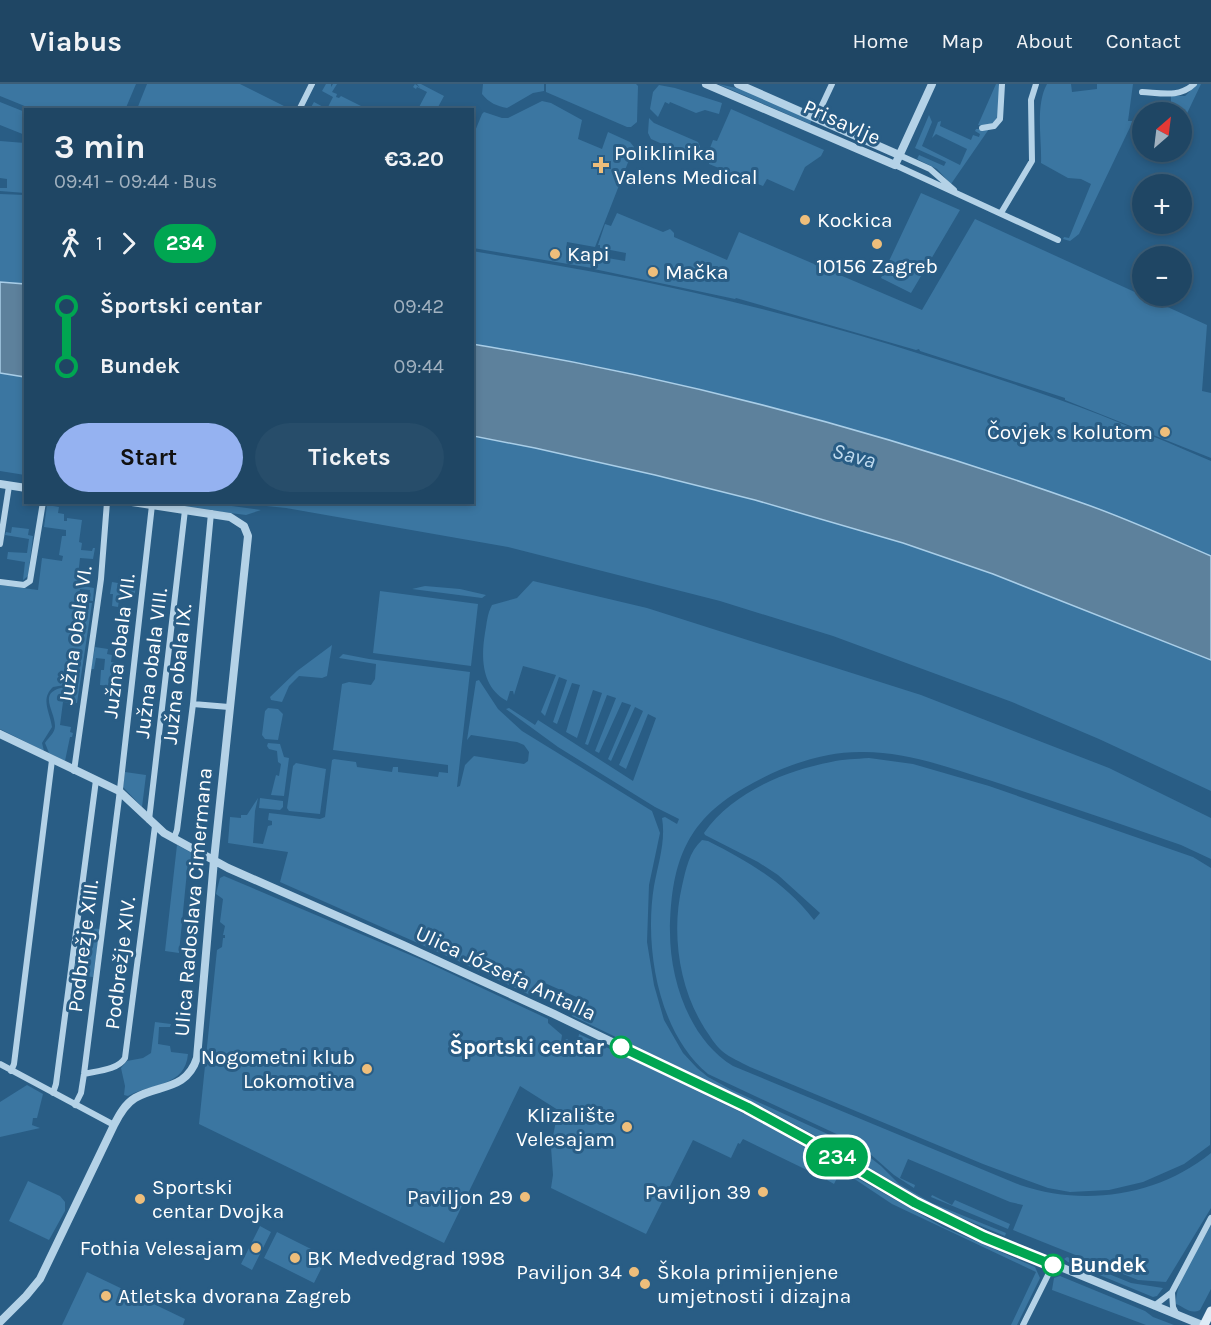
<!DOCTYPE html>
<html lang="en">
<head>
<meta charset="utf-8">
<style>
	:root { --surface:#1f4664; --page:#274d6a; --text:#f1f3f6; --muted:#a1b1bf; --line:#3c5e78; --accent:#95b2f1 }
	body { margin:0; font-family:Karla,sans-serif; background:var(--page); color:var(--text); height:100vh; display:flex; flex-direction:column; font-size:22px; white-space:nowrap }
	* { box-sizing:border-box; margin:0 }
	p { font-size:20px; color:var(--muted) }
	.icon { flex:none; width:33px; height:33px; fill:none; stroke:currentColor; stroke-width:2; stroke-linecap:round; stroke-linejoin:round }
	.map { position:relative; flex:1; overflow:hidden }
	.side { position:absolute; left:24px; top:24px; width:450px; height:396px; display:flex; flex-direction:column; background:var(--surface); border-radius:0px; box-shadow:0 3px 9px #0003,0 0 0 2px var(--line) }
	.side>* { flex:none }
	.badge { padding:0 12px; border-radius:20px; font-size:21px; line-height:39px }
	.needle { width:39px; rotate:28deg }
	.controls { position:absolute; left:1132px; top:18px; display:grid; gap:12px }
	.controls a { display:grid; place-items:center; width:60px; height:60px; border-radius:50%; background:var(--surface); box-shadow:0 3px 9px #0003,0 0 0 2px var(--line); font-size:30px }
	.map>.badge { position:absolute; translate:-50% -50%; box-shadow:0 0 0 3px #fff }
	.legs { display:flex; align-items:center; gap:9px; height:66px; padding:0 30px; font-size:20px }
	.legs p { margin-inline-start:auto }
	.head { display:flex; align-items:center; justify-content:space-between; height:102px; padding:0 30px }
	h1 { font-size:33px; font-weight:700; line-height:45px }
	.button { display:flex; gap:12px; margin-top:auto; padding:12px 30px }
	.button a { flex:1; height:69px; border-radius:36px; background:var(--accent); color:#111; font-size:24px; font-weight:700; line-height:69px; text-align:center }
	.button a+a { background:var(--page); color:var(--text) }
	ul { padding:0 30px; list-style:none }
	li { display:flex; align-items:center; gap:21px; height:60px; font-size:22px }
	li i { display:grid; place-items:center; width:9px; height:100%; margin:0 8px; background:currentColor }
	li i::after { content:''; width:15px; height:15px; margin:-8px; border:4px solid; border-radius:50%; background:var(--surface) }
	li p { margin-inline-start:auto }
	li:first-child i { background:linear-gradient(#0000 50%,currentColor 0) }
	li:last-child i { background:linear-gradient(currentColor 50%,#0000 0) }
	header { display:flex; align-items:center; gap:36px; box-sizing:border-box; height:84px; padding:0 30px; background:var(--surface); border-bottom:2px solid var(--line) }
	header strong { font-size:28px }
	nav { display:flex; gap:33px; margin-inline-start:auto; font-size:21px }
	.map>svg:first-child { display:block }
	.green { fill:#3b76a1 }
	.water { fill:#5d819c; stroke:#a9cee8; stroke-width:1.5 }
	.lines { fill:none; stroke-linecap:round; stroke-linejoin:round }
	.minor { stroke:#b4d2e7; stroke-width:6 }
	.tertiary { stroke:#b4d2e7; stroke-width:8 }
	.secondary { stroke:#deecf7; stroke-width:9 }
	.line-1-casing { stroke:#fff; stroke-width:14 }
	.line-1 { stroke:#00a651; stroke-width:9 }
	.poi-dot { fill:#eebe7b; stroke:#295d85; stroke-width:2 }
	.stop-1-dot { fill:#fff; stroke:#00a651; stroke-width:3 }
	.labels { text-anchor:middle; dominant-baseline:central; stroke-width:6; stroke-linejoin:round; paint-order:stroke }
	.street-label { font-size:21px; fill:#fff; stroke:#295d85 }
	.poi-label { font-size:21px; fill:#fff; stroke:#295d85; text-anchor:start }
	.stop-label { font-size:21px; font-weight:bold; fill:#fff; stroke:#295d85; text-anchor:end }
	.water-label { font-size:22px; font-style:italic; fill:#c0dbef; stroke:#295d85 }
</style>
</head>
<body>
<header>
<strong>Viabus</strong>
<nav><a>Home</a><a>Map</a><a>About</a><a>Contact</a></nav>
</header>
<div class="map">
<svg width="1211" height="1241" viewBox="0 0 1211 1241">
	<rect width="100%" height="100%" fill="#295d85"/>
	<!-- green -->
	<path class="green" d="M0,0H136L125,26L32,25L0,12Z
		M147,0H240L290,25H137Z
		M326,0H331V3L333,0H337L332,8L337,10L336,13L339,14L341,12L367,25H310L314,18L327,25L333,13L322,7Z
		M415,0L420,4L417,0H421L444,12L437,25H418L427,8L417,3L416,5L413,3Z
		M483,0H544V7L533,9L507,24C497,22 489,19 482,10Z
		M546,0H636L638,2L637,38L631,43H627L546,8Z
		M718,0L741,5L812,36L810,40Z
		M996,0H1001L1000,30L994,39L983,42L978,41Z
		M1047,0H1071L1072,8L1097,5V0H1133L1128,37H1133L1079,150L1070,157L1063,155L1064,153L1069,154L1091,100L1081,95L1068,94L1041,79C1042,55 1035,22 1047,0Z
		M1197,0H1201L1182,40V28H1171V12H1185Z
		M659,1L675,4L722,19L719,30L705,26L696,29L670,18L669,20L665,18L658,33L650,25L653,8Z
		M542,17L551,19L582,36L578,55L602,65L608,48L630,58L634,63L595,163L567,158L566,166L594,172L592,184L473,164V52L482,30L484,28L502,34H508Z
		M0,18L25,28V51L0,41Z
		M731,25L824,66L821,72L805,83L794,107L767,95L763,102L709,80L710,64L713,56L717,57Z
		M929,31L932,38L922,62L960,81L967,65L936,50L932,54L938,38L941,37L940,42L971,56L973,51L979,53L980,50L975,47L976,45H989L951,100L937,85L917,75L919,71L944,82L946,78L915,64Z
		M649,34L654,39L698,58L701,65L698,72L692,73L651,55L648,49Z
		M0,57L25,59V109L0,107V104H7V95L0,94Z
		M921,109L960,126L911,209L881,194Z
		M0,110L25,111V200L0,198Z
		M617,129L663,148L670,145L674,149V153L727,176L739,148L922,226L975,135L1207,241L1202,307L1211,309V374L1065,316V314L920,267L919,265L916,266L736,214L735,215L594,185L596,172L625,177L626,169L600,164V161H598L605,140L611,142Z
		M472,167C556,181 639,195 721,215C827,240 931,272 1034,307C1094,327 1153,352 1211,377V472L1085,420L836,340L699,305L591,281L473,260Z
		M0,289L25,293V391L0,387Z
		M473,352C648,385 823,429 991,489C1025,501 1059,516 1093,529C1132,545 1172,560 1211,576V707L1099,655L1012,618L833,552L720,517L508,463L286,424L237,419L472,418Z
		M202,418L261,426L246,431L152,419Z
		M47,421L59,423L58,429L64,430V437H67V434L82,436L79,458L82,459L81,466L92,467L93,464H95L93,475L80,474L77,501L94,504L93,517L86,516L87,514H89L90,506L80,505L77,524L82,525L81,529H77L75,544L82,545L84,526H88L89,519H92L77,619L63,618L60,641L71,643L70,648L73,649L72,653H70L65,677L49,669L45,659C48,654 55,649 55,642C55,626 36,608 65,603V601L53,603C40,615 50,628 52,643L42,659L44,667L0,645V501L38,506L42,474L62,477L63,472L59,471L62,452H66V446L44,443Z
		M12,443L29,445L28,451L33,452L28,492L23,496L25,478L7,475L8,468L27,469L29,455L5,451L6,448L11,449Z
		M533,497L647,524L921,611L1109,684L1211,734V775L1181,761L1155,752C1101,733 1046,715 992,697C950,684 908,668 864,668C822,667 780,683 744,704C684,738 671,782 670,848C670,897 690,956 733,982L1020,1101C1084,1123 1158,1112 1211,1069V1124L1166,1198L1138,1196L1013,1146L1023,1121L1010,1118L908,1075L900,1094L915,1101L914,1104L894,1091L860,1061L708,990C658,949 644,863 654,802C658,780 666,757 662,734L665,733L677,740L679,735L655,723L558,663L506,625L509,624L535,641L538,636L633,697L656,634L648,630L626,685L619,681L643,627L635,623L611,677L608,675L631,621L622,618L599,669L595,667L616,614L607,611L588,661L585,660L602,609L593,606L577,654L566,648L580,601L572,599L557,640L553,638L567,596L559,593L545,632L541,628L556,591L523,582L514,611L513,607H510L507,617C481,603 481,573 485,549C487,539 487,530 492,521L517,514Z
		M112,498L136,502L134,514L123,512L122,516H119L118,523L112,522L113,510H110Z
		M425,502L460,505L486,511L482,514L412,505Z
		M380,507L478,520L471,582L373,569Z
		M332,561L327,592L322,594L299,592L289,602L282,618L271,616L270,613L297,587Z
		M95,563L108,565L107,570L112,571L111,578L125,580L124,587L112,585L111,598L122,600V603L100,601L101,586H104L105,575L96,574L94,585H91Z
		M343,570L369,575L470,588L457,703L460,702L465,681L474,672L524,680L528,677L529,668L524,661L517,658L471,651L467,656L476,597L479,596L498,625L522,647L652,727L660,749L649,801L647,858L654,901L664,936L683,969L697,984L708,993L730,1005L858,1064L881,1082L899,1100L932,1119L1006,1149L1005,1152L945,1127L915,1111L814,1051L762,1023L572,932L581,915L538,896L530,911L456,876L280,798L288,768L228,759L230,733L241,734V731H247L258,714L255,727L253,759L263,760L268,742L272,741V737L268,736L269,729L320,735L325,733L332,676L334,675L356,678L357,683L392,688L393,683H398V688L438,693L439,688L448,689V681L333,666L342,600L349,598L371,601L375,595L376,580L339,574Z
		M268,624L278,625L283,630L278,656L265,655L262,651L265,627Z
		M268,659L280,660L284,673L289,674L284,712L271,711L276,691L279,692L281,680L278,678L277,667L269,665L267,662Z
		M869,674L913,680L989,702L1193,773L1211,784L1210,1061L1184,1080L1143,1098L1109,1106L1070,1108L1048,1104L983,1080L750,983C741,978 730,974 722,967C715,961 710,952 705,945C679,904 671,849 682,802C686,785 689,768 702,756L708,757C751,779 784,798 814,836L820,829L778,791L758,778L705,751L704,749C732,709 784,687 831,678C843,675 856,675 869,674Z
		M296,679L326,685L320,730L289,727L287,724L293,682Z
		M125,688L146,691L142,723L123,703Z
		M260,714L283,717V723L280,726L259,724Z
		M177,761L203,775L202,779L188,777L179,869L165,867Z
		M224,792L422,876L548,935V939L562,951L561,958L567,955L577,962L579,950L755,1035L817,1070C822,1079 814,1082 811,1088L743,1055L740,1060L738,1059L731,1074L693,1056L646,1150L551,1104L553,1091L551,1063L558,1026L520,1002L444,1159L199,1040L217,866L222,863L223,854H225V851H223L225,842L220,838L223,815L216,810L220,794Z
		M79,843L100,845L93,893L74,891Z
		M155,938L171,940L170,943H159L158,960L170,962L171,968L188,970C185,1003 152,999 128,1012L124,1011L125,1002L121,984L127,977L143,974L151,969Z
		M27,1001L43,1010L37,1034H33L32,1041L40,1044L0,1053V1018Z
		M837,1084L841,1085L943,1143L1035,1183L1040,1194L1017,1241H1011L1036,1188L892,1120L841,1086L834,1100L827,1096L831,1087Z
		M28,1097L60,1112L65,1118V1127L49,1156L9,1137Z
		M932,1111L952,1121L955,1116L1010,1140L1008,1145L931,1113Z
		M1211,1141V1205L1200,1226C1190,1231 1185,1223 1176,1220C1175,1196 1200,1162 1211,1141Z
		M260,1142L271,1148L252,1186L241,1180Z
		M277,1148L327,1173L314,1199L264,1174Z
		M1067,1173L1131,1199L1163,1204L1157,1212L1153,1213L1068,1178L1064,1175Z
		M87,1188L185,1235L183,1241H62Z
		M1060,1192L1145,1227L1153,1233L1174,1241H1146L1052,1206L1054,1194Z"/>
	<!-- water -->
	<path class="water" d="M0,198L25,200V293L0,289Z
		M472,260C681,294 886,349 1085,420C1128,435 1169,454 1211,472V576L993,490L903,459L755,416L655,391L535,364L473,352Z"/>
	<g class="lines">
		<!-- minor -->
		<path class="minor" d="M1142,8C1161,9 1180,14 1194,0
			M299,26L312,0
			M816,34L832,0
			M982,44L994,42L1000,35L1002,0
			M899,71L930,85L954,106
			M895,81L1058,156
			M1001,129L1032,77L1031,16L1036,0
			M0,460L9,402
			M0,498L24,501L30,497L43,418
			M193,620L229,623
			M74,687L101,495L107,418
			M149,736L185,426
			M174,754L177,746L193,620L211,429
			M0,980L114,1041
			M11,987L14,980L52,676
			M84,990C97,987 118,986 125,974L155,742
			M53,1009L56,1000L96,696
			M75,1021L81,1009L84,990L119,714L152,421
			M1172,1209L1173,1223L1177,1231
			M1154,1222L1172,1208L1211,1134
			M1023,1241L1053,1181"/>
		<!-- tertiary -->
		<path class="tertiary" d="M706,0L895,81L932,0
			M738,0L899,71
			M0,400L26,404
			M0,650L119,707L164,749L228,784L403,861L554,930L747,1023L811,1058L915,1120L958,1141L1202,1241
			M0,1238L26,1212L40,1195L114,1041C119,1031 125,1020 135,1014C159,1000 186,1007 197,974L214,776L248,452L244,442L230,433L132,418"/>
		<!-- secondary -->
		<path class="secondary" d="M1204,1241L1211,1227"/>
	</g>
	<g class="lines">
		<defs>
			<path id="line-1" d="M621,963L747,1023L811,1058L915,1119L984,1153L1053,1181"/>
		</defs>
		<!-- line-1 casing -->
		<use href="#line-1" class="line-1-casing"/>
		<!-- line-1 -->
		<use href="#line-1" class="line-1"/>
	</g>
	<!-- markers -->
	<g class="poi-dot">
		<path d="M598 72h6v6h6v6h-6v6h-6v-6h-6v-6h6z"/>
		<circle cx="805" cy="136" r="6"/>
		<circle cx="877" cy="160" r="6"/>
		<circle cx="555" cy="170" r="6"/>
		<circle cx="653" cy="188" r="6"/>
		<circle cx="1165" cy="348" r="6"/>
		<circle cx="367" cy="985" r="6"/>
		<circle cx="627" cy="1043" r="6"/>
		<circle cx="763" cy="1108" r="6"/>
		<circle cx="525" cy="1113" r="6"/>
		<circle cx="140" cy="1115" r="6"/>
		<circle cx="256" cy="1164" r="6"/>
		<circle cx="295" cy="1174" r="6"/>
		<circle cx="634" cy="1188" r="6"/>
		<circle cx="645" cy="1200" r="6"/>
		<circle cx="106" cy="1212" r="6"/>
	</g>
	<g class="stop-1-dot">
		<circle cx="621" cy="963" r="10"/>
		<circle cx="1053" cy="1181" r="10"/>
	</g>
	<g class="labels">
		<!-- street labels -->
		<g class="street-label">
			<text transform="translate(842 38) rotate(24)">Prisavlje</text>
			<text transform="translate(75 551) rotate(-82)">Južna obala VI.</text>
			<text transform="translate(119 562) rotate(-83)">Južna obala VII.</text>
			<text transform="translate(151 579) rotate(-83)">Južna obala VIII.</text>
			<text transform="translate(177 590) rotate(-84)">Južna obala IX.</text>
			<text transform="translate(193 818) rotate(-85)">Ulica Radoslava Cimermana</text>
			<text transform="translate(83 862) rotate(-83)">Podbrežje XIII.</text>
			<text transform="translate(120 879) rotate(-83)">Podbrežje XIV.</text>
			<text transform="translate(506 889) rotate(25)">Ulica Józsefa Antalla</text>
		</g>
		<!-- poi labels -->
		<g class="poi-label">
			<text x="614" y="69">Poliklinika<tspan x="614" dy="24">Valens Medical</tspan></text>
			<text x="817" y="136">Kockica</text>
			<text x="567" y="170">Kapi</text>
			<text x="877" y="182" text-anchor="middle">10156 Zagreb</text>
			<text x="665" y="188">Mačka</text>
			<text x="1153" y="348" text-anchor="end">Čovjek s kolutom</text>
			<text x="355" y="973" text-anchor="end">Nogometni klub<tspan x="355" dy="24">Lokomotiva</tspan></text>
			<text x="615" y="1031" text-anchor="end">Klizalište<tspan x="615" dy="24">Velesajam</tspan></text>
			<text x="152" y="1103">Sportski<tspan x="152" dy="24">centar Dvojka</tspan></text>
			<text x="751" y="1108" text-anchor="end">Paviljon 39</text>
			<text x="513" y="1113" text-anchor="end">Paviljon 29</text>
			<text x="244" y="1164" text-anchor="end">Fothia Velesajam</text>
			<text x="307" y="1174">BK Medvedgrad 1998</text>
			<text x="622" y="1188" text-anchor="end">Paviljon 34</text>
			<text x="657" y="1188">Škola primijenjene<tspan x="657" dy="24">umjetnosti i dizajna</tspan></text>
			<text x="118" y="1212">Atletska dvorana Zagreb</text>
		</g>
		<!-- stop labels -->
		<g class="stop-label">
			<text x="604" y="963">Športski centar</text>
			<text x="1070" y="1181" text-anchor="start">Bundek</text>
		</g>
		<!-- water labels -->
		<g class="water-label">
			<text transform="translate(854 372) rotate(15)">Sava</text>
		</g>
	</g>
</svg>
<div class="controls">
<a><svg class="needle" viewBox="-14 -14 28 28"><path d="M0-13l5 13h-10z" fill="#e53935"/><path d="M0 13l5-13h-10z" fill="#a1b1bf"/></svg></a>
<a>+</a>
<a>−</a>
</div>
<b class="badge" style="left:837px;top:1073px;background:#00a651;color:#fff">234</b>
<section class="side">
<div class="head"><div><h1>3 min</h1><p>09:41 – 09:44 · Bus</p></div><b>€3.20</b></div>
<div class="legs"><svg class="icon" aria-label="walk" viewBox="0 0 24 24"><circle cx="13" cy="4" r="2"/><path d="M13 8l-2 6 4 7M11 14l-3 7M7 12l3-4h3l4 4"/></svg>1<svg class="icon" aria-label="forward" viewBox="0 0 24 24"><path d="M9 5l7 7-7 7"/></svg><b class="badge" style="background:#00a651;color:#fff">234</b></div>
<ul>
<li><i style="color:#00a651"></i><b>Športski centar</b><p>09:42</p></li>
<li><i style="color:#00a651"></i><b>Bundek</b><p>09:44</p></li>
</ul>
<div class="button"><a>Start</a><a>Tickets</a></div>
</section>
</div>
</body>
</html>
